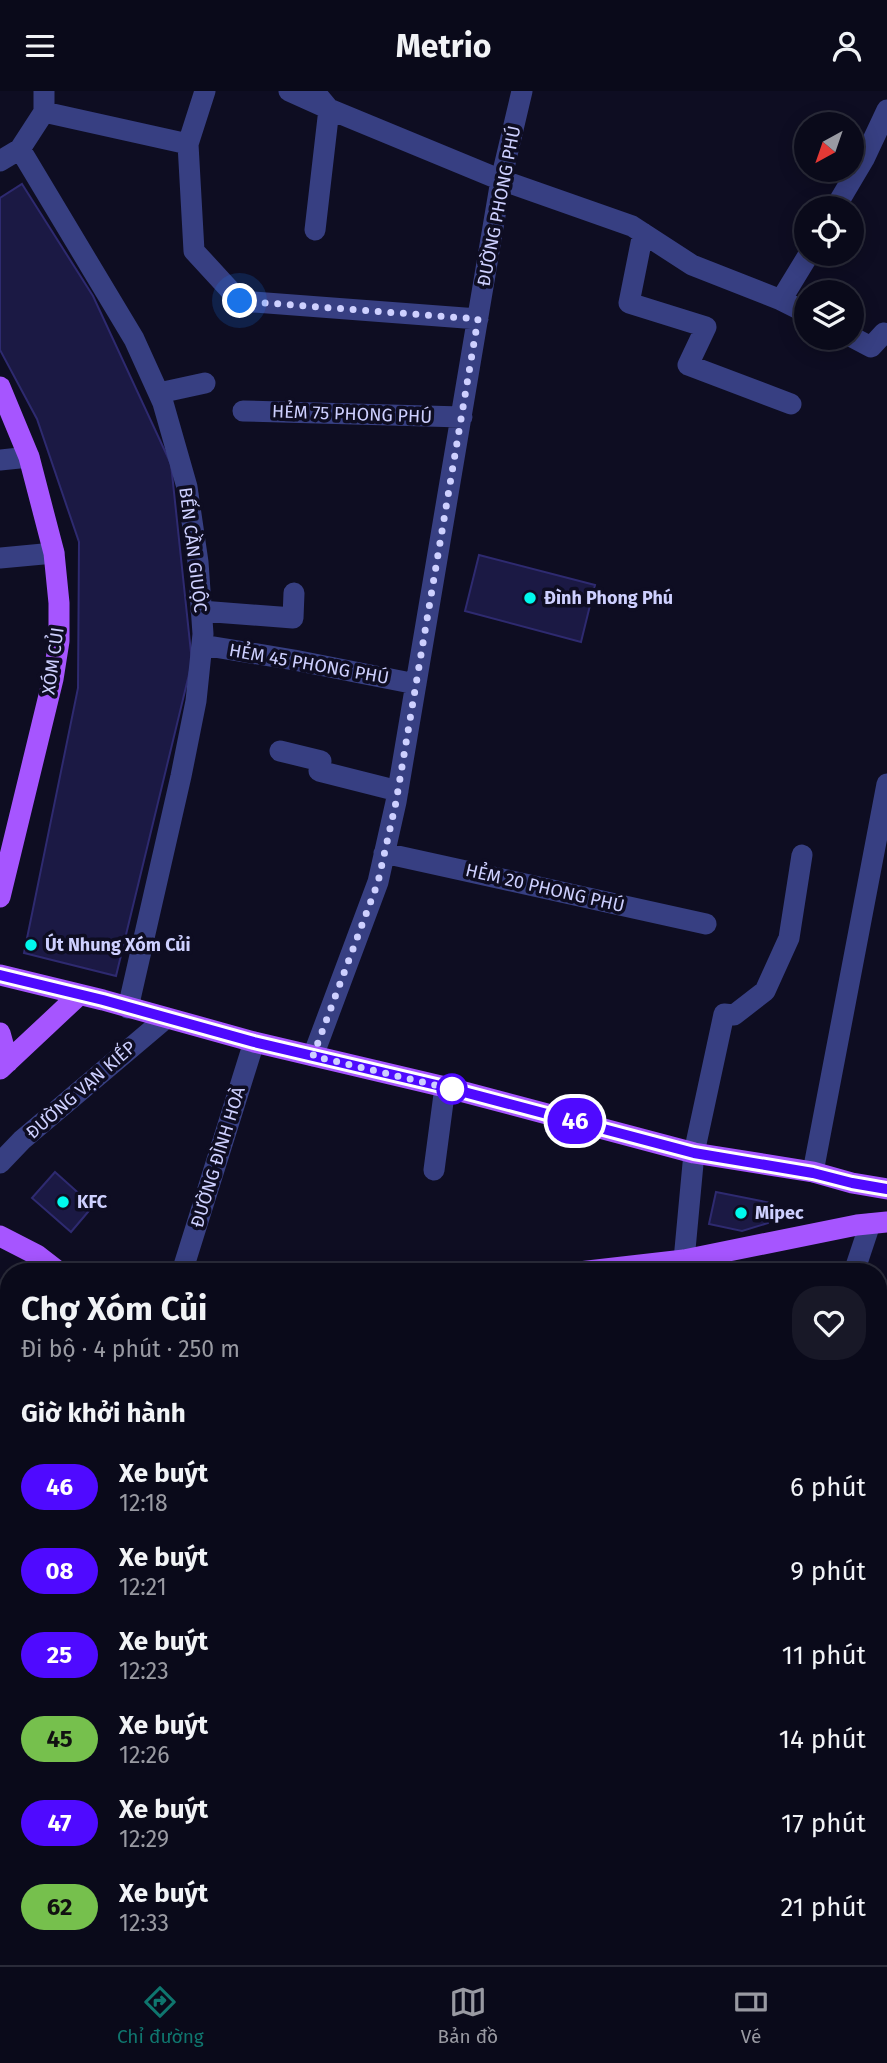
<!DOCTYPE html>
<html lang="vi">
<head>
<meta charset="utf-8">
<style>
	:root { --surface:#0a0a1a; --page:#181827; --text:#f1f3f6; --muted:#999aa2; --line:#2a2b39; --accent:#0f766e }
	body { margin:0; font-family:"Fira Sans",sans-serif; background:var(--page); color:var(--text); height:100vh; display:flex; flex-direction:column; font-size:26px; white-space:nowrap }
	* { box-sizing:border-box; margin:0 }
	p { font-size:23px; color:var(--muted) }
	.icon { flex:none; width:38px; height:38px; fill:none; stroke:currentColor; stroke-width:2; stroke-linecap:round; stroke-linejoin:round }
	.map { position:relative; flex:1; overflow:hidden }
	.side { position:absolute; left:0px; top:1172px; width:887px; height:702px; display:flex; flex-direction:column; background:var(--surface); border-radius:28px 28px 0 0; box-shadow:0 4px 18px #0003,0 0 0 2px var(--line) }
	.side>* { flex:none }
	.badge { padding:0 14px; border-radius:23px; font-size:24px; line-height:46px }
	.needle { width:46px; rotate:220deg }
	.buttons { position:absolute; left:794px; top:21px; display:grid; gap:14px }
	.buttons a { display:grid; place-items:center; width:70px; height:70px; border-radius:50%; background:var(--surface); box-shadow:0 4px 18px #0003,0 0 0 2px var(--line); font-size:35px }
	.you { position:absolute; width:35px; height:35px; margin:-18px; border:5px solid #fff; border-radius:50%; background:#1a73e8; box-shadow:0 0 0 10px #1a73e833 }
	.map>.badge { position:absolute; translate:-50% -50%; box-shadow:0 0 0 4px #fff }
	h2 { padding:0 21px; font-size:26px; line-height:63px }
	.round { display:grid; place-items:center; flex:none; width:74px; height:74px; border-radius:28px; background:var(--page) }
	.headline { display:flex; align-items:center; justify-content:space-between; height:119px; padding:0 21px }
	h1 { font-size:33px; font-weight:700; line-height:52px }
	ul { padding:0; list-style:none }
	li { display:flex; align-items:center; gap:21px; height:84px; padding:0 21px }
	li div { flex:1 }
	li b { display:block; font-size:26px }
	li em { font-style:normal }
	li .badge { min-width:77px; font-weight:700; text-align:center }
	header { display:flex; justify-content:space-between; align-items:center; height:91px; padding:0 21px; background:var(--surface); font-size:32px; font-weight:700 }
	.menu { display:flex; justify-content:space-around; align-items:center; height:98px; border-top:2px solid var(--line); background:var(--surface); font-size:19px; color:var(--muted) }
	.menu a { display:grid; justify-items:center; gap:4px }
	.menu .current { color:var(--accent) }
	.map>svg:first-child { display:block }
	.water { fill:#0a2844 }
	.building { fill:#1b1944; stroke:#2e2a70; stroke-width:2 }
	.lines { fill:none; stroke-linecap:round; stroke-linejoin:round }
	.minor { stroke:#373f82; stroke-width:21 }
	.major { stroke:#a655ff; stroke-width:21 }
	.line-casing { stroke:#fff; stroke-width:16 }
	.line { stroke:#4f0aff; stroke-width:10 }
	.walk { stroke:#ced0ff; stroke-width:7; stroke-dasharray:0 12.6 }
	.poi-dot { fill:#00f9ed; stroke:#0e0d22; stroke-width:2.5 }
	.stop-dot { fill:#fff; stroke:#4f0aff; stroke-width:3.5 }
	.labels { text-anchor:middle; dominant-baseline:central; stroke-width:7; stroke-linejoin:round; paint-order:stroke }
	.street-label { font-size:18px; fill:#ced0ff; stroke:#0e0d22 }
	.poi-label { font-size:18px; font-weight:bold; fill:#ced0ff; stroke:#0e0d22; text-anchor:start }
</style>
</head>
<body>
<header><svg class="icon" aria-label="menu" viewBox="0 0 24 24"><path d="M4 6h16M4 12h16M4 18h16"/></svg>Metrio<svg class="icon" aria-label="person" viewBox="0 0 24 24"><circle cx="12" cy="8" r="4"/><path d="M4 21q1-7 8-7t8 7"/></svg></header>
<div class="map">
<svg width="887" height="1874" viewBox="0 0 887 1874">
	<rect width="100%" height="100%" fill="#0e0d22"/>
	<!-- water -->
	<path class="water" d="M0,1788L9,1792V1866H211L235,1874H0Z"/>
	<!-- building -->
	<path class="building" d="M22,93L93,205L171,373L192,571L116,885L24,862L78,597L79,451L37,328L0,259V107Z
		M479,464L595,494L581,551L465,520Z
		M55,1081L93,1115L71,1141L32,1107Z
		M716,1101L771,1112L768,1132L742,1140L709,1133Z
		M0,1193L9,1200V1282L0,1287Z"/>
	<g class="lines">
		<!-- minor -->
		<path class="minor" d="M205,0L188,53L194,160L240,210L478,228
			M289,0L329,18L315,139
			M314,0L329,18L501,89L632,135L692,174L781,209L807,222
			M44,21L188,53
			M20,58L134,248L163,312L187,396L198,471L203,543L196,610L181,685L128,917
			M0,70L20,58L44,21V0
			M835,117L864,68L887,19
			M643,142L629,212L706,236L688,274L791,313
			M781,209L809,163
			M852,246L871,256L884,242L887,244
			M159,302L205,292
			M243,320L462,326
			M0,369L29,366
			M0,467L54,462
			M201,520L293,527L294,502
			M202,554L294,569L416,593
			M280,660L321,670L319,680L398,700
			M384,762L706,833
			M313,965L378,791L396,711L501,89L522,0
			M0,1072L22,1049L165,928
			M434,1079L445,996
			M813,1081L887,693
			M182,1181L254,951
			M680,1181L684,1169L694,1062L724,923L734,924L765,900L789,847L802,764
			M854,1181L870,1133
			M0,1306L9,1300
			M0,1415H1
			M878,1664L887,1667
			M0,1703L9,1679
			M878,1719L887,1689
			M0,1753L9,1756
			M300,1866L325,1874
			M465,1874L468,1866
			M834,1874L836,1866"/>
		<!-- major -->
		<path class="major" d="M0,296L29,366L54,462L59,512V550L53,588L0,806
			M0,884L103,909L254,951L445,996L694,1062L813,1081L852,1092L887,1098
			M0,942L8,971
			M0,978L79,904
			M0,1145L37,1164L59,1181
			M579,1181L684,1169L857,1134L887,1131"/>
	</g>
	<g class="lines">
		<defs>
			<path id="line" d="M0,884L103,909L254,951L445,996L694,1062L813,1082L852,1092L887,1098"/>
		</defs>
		<!-- line casing -->
		<use href="#line" class="line-casing"/>
		<!-- line -->
		<use href="#line" class="line"/>
		<!-- walk -->
		<path class="walk" d="M240,210L478,228L396,711L378,791L313,965L452,998"/>
	</g>
	<!-- markers -->
	<g class="poi-dot">
		<circle cx="530" cy="507" r="7"/>
		<circle cx="31" cy="854" r="7"/>
		<circle cx="63" cy="1111" r="7"/>
		<circle cx="741" cy="1122" r="7"/>
	</g>
	<circle class="stop-dot" cx="452" cy="998" r="14"/>
	<g class="labels">
		<!-- street labels -->
		<g class="street-label">
			<text transform="translate(499 115) rotate(-79)">ĐƯỜNG PHONG PHÚ</text>
			<text transform="translate(352 323) rotate(2)">HẺM 75 PHONG PHÚ</text>
			<text transform="translate(193 459) rotate(83)">BẾN CẦN GIUỘC</text>
			<text transform="translate(53 570) rotate(-82)">XÓM CỦI</text>
			<text transform="translate(309 573) rotate(10)">HẺM 45 PHONG PHÚ</text>
			<text transform="translate(545 797) rotate(13)">HẺM 20 PHONG PHÚ</text>
			<text transform="translate(81 999) rotate(-41)">ĐƯỜNG VẠN KIẾP</text>
			<text transform="translate(218 1066) rotate(-73)">ĐƯỜNG ĐÌNH HOÀ</text>
		</g>
		<!-- poi labels -->
		<g class="poi-label">
			<text x="544" y="507">Đình Phong Phú</text>
			<text x="45" y="854">Út Nhung Xóm Củi</text>
			<text x="77" y="1111">KFC</text>
			<text x="755" y="1122">Mipec</text>
		</g>
	</g>
</svg>
<div class="buttons">
<a><svg class="needle" viewBox="-14 -14 28 28"><path d="M0-13l5 13h-10z" fill="#e53935"/><path d="M0 13l5-13h-10z" fill="#999aa2"/></svg></a>
<a><svg class="icon" aria-label="locate" viewBox="0 0 24 24"><circle cx="12" cy="12" r="6"/><path d="M12 2v4M12 18v4M2 12h4M18 12h4"/></svg></a>
<a><svg class="icon" aria-label="layers" viewBox="0 0 24 24"><path d="M12 4l9 5-9 5-9-5zM3 14l9 5 9-5"/></svg></a>
</div>
<div class="you" style="left:240px;top:210px"></div>
<b class="badge" style="left:575px;top:1030px;background:#4f0aff;color:#fff">46</b>
<section class="side">
<div class="headline"><div><h1>Chợ Xóm Củi</h1><p>Đi bộ · 4 phút · 250 m</p></div><a class="round"><svg class="icon" aria-label="heart" viewBox="0 0 24 24"><path d="M12 20l-8-8c-3-5 5-10 8-4 3-6 11-1 8 4z"/></svg></a></div>
<h2>Giờ khởi hành</h2>
<ul>
<li><span class="badge" style="background:#4f0aff;color:#fff">46</span><div><b>Xe buýt</b><p>12:18</p></div><em>6 phút</em></li>
<li><span class="badge" style="background:#4f0aff;color:#fff">08</span><div><b>Xe buýt</b><p>12:21</p></div><em>9 phút</em></li>
<li><span class="badge" style="background:#4f0aff;color:#fff">25</span><div><b>Xe buýt</b><p>12:23</p></div><em>11 phút</em></li>
<li><span class="badge" style="background:#76c04d;color:#111">45</span><div><b>Xe buýt</b><p>12:26</p></div><em>14 phút</em></li>
<li><span class="badge" style="background:#4f0aff;color:#fff">47</span><div><b>Xe buýt</b><p>12:29</p></div><em>17 phút</em></li>
<li><span class="badge" style="background:#76c04d;color:#111">62</span><div><b>Xe buýt</b><p>12:33</p></div><em>21 phút</em></li>
</ul>
</section>
</div>
<nav class="menu">
<a class="current"><svg class="icon" aria-label="directions" viewBox="0 0 24 24"><path d="M12 3l9 9-9 9-9-9zM9 14v-3h6M13 9l2 2-2 2"/></svg>Chỉ đường</a>
<a><svg class="icon" aria-label="map" viewBox="0 0 24 24"><path d="M3 6l6-2 6 2 6-2v14l-6 2-6-2-6 2zM9 4v14M15 6v14"/></svg>Bản đồ</a>
<a><svg class="icon" aria-label="tickets" viewBox="0 0 24 24"><path d="M3 7h18v10H3zM15 7v10"/></svg>Vé</a>
</nav>
</body>
</html>
